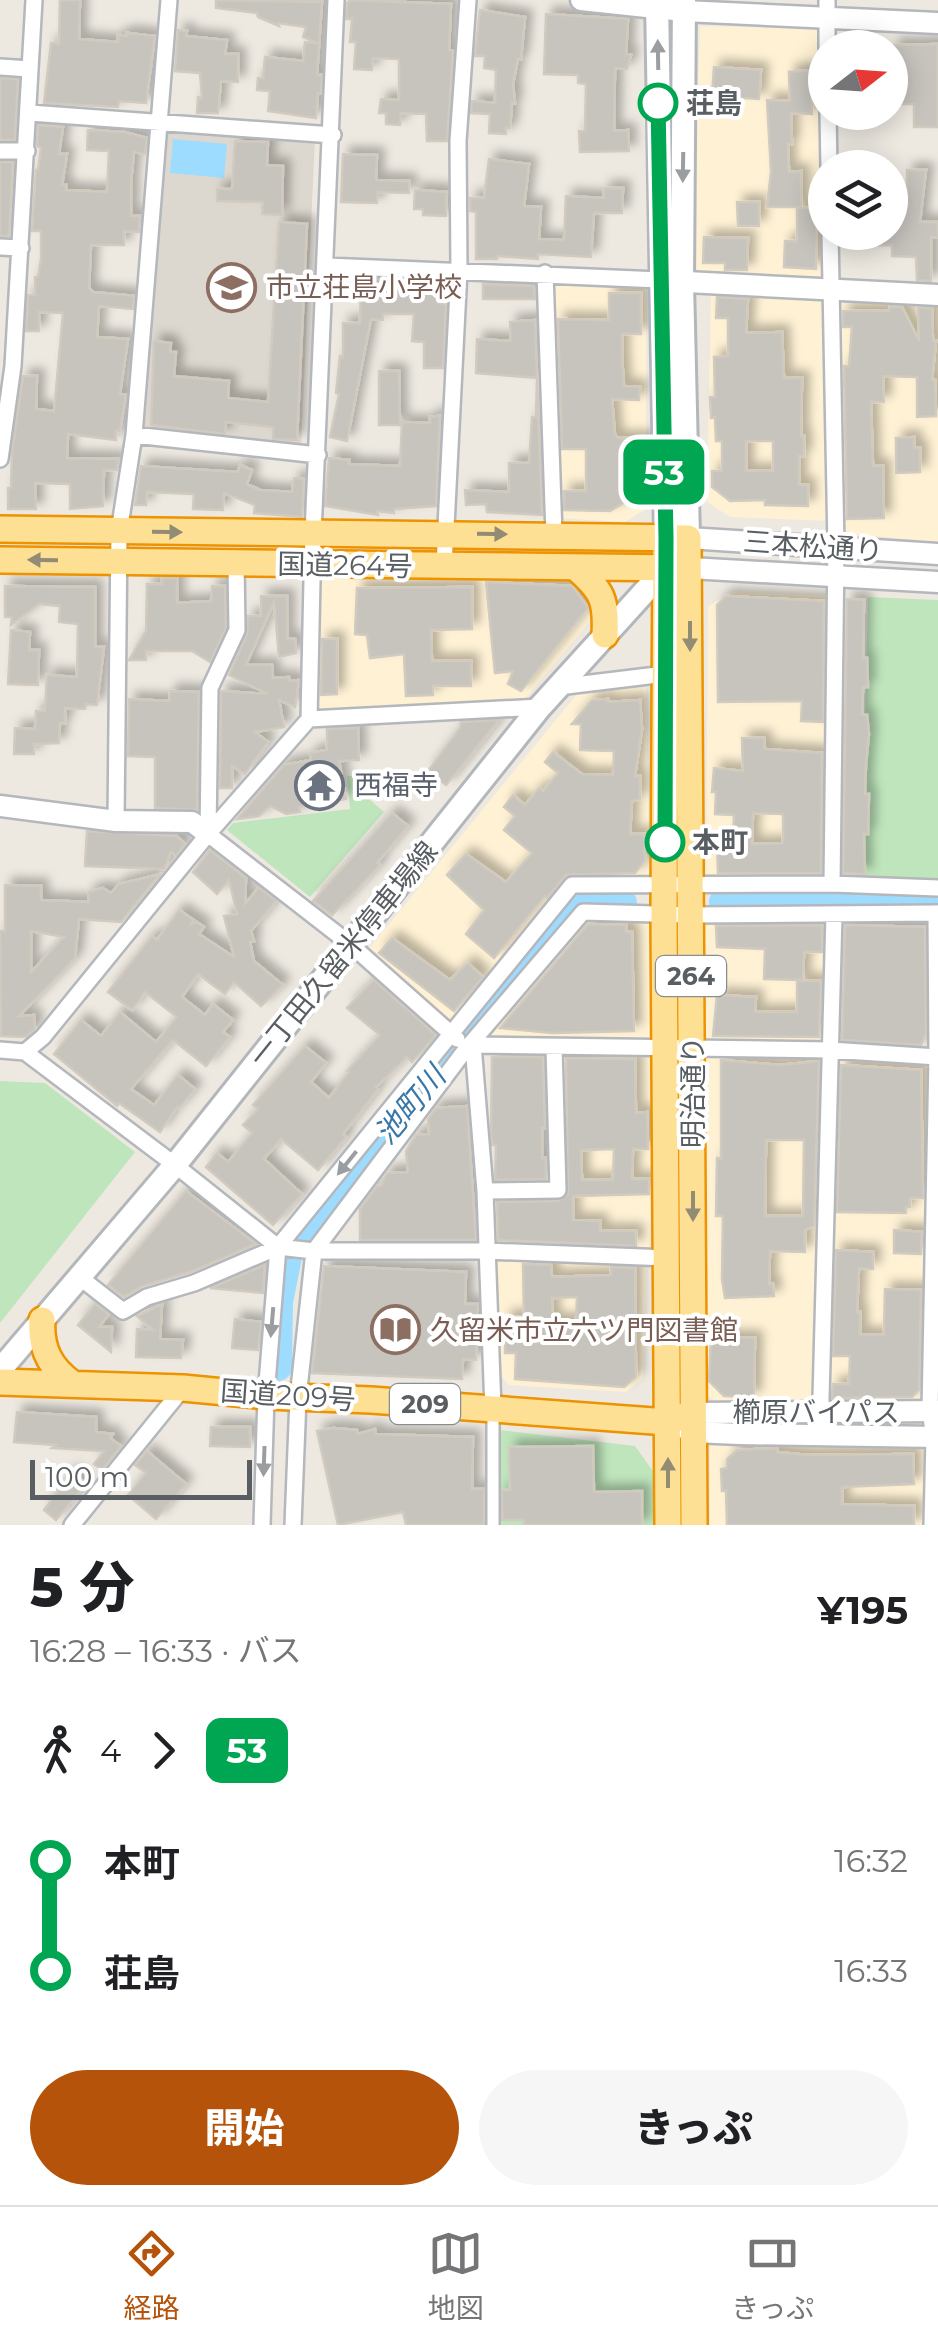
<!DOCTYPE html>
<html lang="ja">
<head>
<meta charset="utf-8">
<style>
	:root { --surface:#fff; --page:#f6f6f6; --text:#202124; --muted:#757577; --line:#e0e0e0; --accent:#b45309 }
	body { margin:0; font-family:Montserrat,"Noto Sans JP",sans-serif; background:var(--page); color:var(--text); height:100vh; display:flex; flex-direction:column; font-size:38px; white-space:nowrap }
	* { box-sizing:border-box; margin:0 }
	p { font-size:32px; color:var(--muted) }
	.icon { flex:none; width:55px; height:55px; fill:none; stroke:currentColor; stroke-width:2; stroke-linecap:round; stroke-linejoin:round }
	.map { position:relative; height:1525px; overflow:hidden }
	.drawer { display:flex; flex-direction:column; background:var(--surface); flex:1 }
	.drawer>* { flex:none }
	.badge { padding:0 20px; border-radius:15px; font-size:35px; line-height:65px }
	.needle { width:65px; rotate:73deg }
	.controls { position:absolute; left:808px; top:30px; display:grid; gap:20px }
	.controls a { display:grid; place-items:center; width:100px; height:100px; border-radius:50%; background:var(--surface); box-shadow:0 5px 25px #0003; font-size:50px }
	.scale { position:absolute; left:30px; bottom:25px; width:222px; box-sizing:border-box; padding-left:10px; border:5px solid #595e62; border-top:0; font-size:28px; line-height:35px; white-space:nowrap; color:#595e62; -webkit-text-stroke:8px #fff; paint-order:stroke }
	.map>.badge { position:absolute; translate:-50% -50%; box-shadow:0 0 0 5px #fff }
	.legs { display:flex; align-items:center; gap:15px; height:110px; padding:0 30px; font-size:32px }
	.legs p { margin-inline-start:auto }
	.overview { display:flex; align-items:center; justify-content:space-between; height:170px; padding:0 30px }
	h1 { font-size:55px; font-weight:800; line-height:75px }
	.action { display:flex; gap:20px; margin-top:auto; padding:20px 30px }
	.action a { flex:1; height:115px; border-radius:60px; background:var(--accent); color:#fff; font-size:40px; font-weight:800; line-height:115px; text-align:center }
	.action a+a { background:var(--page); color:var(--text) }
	ul { padding:0 30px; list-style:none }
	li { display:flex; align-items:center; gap:35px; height:110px; font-size:38px }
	li i { display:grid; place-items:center; width:15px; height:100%; margin:0 12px; background:currentColor }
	li i::after { content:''; width:25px; height:25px; margin:-12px; border:8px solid; border-radius:50%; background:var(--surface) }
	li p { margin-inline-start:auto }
	li:first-child i { background:linear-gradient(#0000 50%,currentColor 0) }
	li:last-child i { background:linear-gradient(currentColor 50%,#0000 0) }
	.tab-bar { display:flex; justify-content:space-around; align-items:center; height:140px; border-top:2px solid var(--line); background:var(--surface); font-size:28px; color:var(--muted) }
	.tab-bar a { display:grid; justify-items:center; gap:5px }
	.tab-bar .on { color:var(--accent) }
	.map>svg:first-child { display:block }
	.commercial { fill:#fef1d4 }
	.education { fill:#ddd8cf }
	.green { fill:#bfe5bc }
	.water { fill:#9edcff }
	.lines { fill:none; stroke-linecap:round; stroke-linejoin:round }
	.river { stroke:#9edcff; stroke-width:28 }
	.building { fill:#c7c4be; stroke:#d1cabf; stroke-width:2.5; fill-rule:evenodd; filter:url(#shadow) }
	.pedestrian-casing { stroke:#b4b7bc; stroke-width:16 }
	.minor-casing { stroke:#b4b7bc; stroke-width:20 }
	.tertiary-casing { stroke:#b4b7bc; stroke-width:25 }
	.secondary-casing { stroke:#b3b7bc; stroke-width:28 }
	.trunk-casing { stroke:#ed9200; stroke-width:30 }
	.pedestrian { stroke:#fff; stroke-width:11 }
	.minor { stroke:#fff; stroke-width:15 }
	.tertiary { stroke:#fff; stroke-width:20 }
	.secondary { stroke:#fff; stroke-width:22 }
	.trunk { stroke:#fee095; stroke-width:25 }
	.oneway { fill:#9b9ea1 }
	.oneway2 { fill:#938c74 }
	.line-1-casing { stroke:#fff; stroke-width:22 }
	.line-1 { stroke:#00a651; stroke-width:15 }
	.stop-1-dot { fill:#fff; stroke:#00a651; stroke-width:5 }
	.labels { text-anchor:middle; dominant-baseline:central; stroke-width:8; stroke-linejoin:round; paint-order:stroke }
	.shield { fill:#fff; stroke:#8b8e91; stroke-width:2.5 }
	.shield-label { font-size:25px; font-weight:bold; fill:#595e62 }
	.stop-label { font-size:28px; font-weight:bold; fill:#595e62; stroke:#fff; text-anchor:start }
	.education-label { font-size:28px; fill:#785e54; stroke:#fff; text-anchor:start }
	.street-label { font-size:28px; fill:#595e62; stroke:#fff }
	.worship-label { font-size:28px; fill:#5b616d; stroke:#fff; text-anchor:start }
	.water-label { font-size:30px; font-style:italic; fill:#3977a8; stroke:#fff }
</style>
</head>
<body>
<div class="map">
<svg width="938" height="1525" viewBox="0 0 938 1525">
	<defs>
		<filter id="shadow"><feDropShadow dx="7" dy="-7" stdDeviation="5" flood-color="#0004"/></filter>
	</defs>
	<rect width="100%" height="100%" fill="#ede9e1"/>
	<!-- commercial -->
	<path class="commercial" d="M700,26L820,29L822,283L692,278Z
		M553,281L646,287V509L625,522L558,518Z
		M711,291L826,295L829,521L730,517L707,502Z
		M836,299L938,305V542L840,533Z
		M318,573L576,574L596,614L525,699L315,709Z
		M733,592L831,596L829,879H706L708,606Z
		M646,687L649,877L568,881L451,1022L368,950L577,694Z
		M586,919L653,921L654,1040L486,1041Z
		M704,920H829L827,1040H703Z
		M559,1051L654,1052L649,1251L489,1244L490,1195L562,1192Z
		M826,1053L813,1403H717L700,1389L706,1055Z
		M836,1057L930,1065L923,1404H824Z
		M498,1255L646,1263L643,1378L626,1392L509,1385L502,1377L495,1259Z
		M710,1444L925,1445L924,1525H710Z"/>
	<!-- education -->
	<path class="education" d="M167,131L283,140L315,138L301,448L139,429Z"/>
	<!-- green -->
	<path class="green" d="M868,597L938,600V906L860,909Z
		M376,775L370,800L384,812L310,897L227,830L233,823L350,809L347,776Z
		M0,1081L45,1083L135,1152L0,1323Z
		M499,1430L635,1446L655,1474L654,1525H500Z"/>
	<!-- water -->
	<path class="water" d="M173,139L227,144L224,178L170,173Z"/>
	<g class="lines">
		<!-- river -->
		<path class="river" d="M723,902L938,899
			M278,1367L279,1302L290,1247L440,1066L582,903H623"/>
	</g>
	<!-- building -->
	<path class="building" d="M60,0H80L79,39L118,42V35L127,36V33L155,36L146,103L119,101L118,107L44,103L51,43L59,44Z
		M216,0L322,2L317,75H322L321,93H318L316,118L268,111L270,91L257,90L258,78H263L265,57L303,61L305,42L318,43L303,37L306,27L278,23L279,26L258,17L257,13L216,8Z
		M351,0L451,4L449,50L453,51L447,141H427L426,114L401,113L400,125L386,124V113H379L381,99L399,100V59L373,58L372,70L354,69L356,42H350L352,19H346L347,3Z
		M480,10L525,17L521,59H518L513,84L515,103H512L510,128H506V134L489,133L490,114L471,113L472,101L495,103L496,70L484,68L485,56H475Z
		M546,14L628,19L626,54L631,55L627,69L615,68L614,131L628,130L629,151L580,152L579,131H585L586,84L578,83V75L544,74Z
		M178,30L187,31L186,36L227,40L225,54H238V82L221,81L218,113H197L198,97L202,98L200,73L175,71Z
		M938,44V127H914V104H894L893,45Z
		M714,67L761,70L759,99L712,96Z
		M811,70L812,114L791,113L792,144H788L789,172L801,171V207H767L771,172L767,100L790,101L789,72Z
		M0,78L18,79L15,140H0Z
		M38,125L63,127L59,154H67L62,185H66V190L107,192L109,151L87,150L88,130L125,132L147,138L145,154L134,152L131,182V216H140L139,232L124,231V245H91L89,288L93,292L134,296L133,309L99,306L97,337L128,339L120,394L126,395L120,431H116V440L68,434L67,458L119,459L117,470H104L103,506L70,509V484L35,483L36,509H8V488H11L12,451L23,376H37L36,409L54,411L63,313L39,312V331H26L28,295H35V277H38L41,259V231H32L36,170H38L41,148L37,146Z
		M235,141L268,142L267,165L283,166L282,215L262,214L263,202L217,201V189H232Z
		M343,154L377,155L376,180L409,181V193L378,192L377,203L341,202Z
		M489,159L529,164L524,206L541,207L539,239L564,240L566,196L604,198V188H623L622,213H594L591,257L538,254V259L497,256V259H476V212L470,211V198H484Z
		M0,162H13L9,236H0Z
		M907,170H926L920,222H938V237H931V281L917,280L916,257L892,256V245L853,246L852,232H890L891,207L907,208Z
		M415,190L447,192L446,216L423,215V209H414Z
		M737,202H759V226H738Z
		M797,208H817L816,269L784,267L785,241H797Z
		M279,222L307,224L297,440L273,439V427L226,422L225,434L151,425L154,341L171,343L170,352H176L174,376L229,381L228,398L268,402Z
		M704,237L748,238L747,270H725V263H703Z
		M405,281L439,282L438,303L446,304L443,368H424V342L412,341L414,314H383V320L371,319L347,441L330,437L339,394L336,393L340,356L343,357V323H360L361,286H387V282Z
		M483,284L534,286L535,299H483Z
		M609,293H641V334H622V357L624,386L640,387L639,400L612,399L615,435L618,438H647L646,479H639V494L610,511L564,510V491H586V449H562L558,319L609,320Z
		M717,297L748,299L746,333L782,332L784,378H802L801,436H804V456H799V485H808V506L765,505V500L730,501L712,487V471H722V441H716L715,417L711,418L710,397H715L714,357L728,356V318H716ZM746,441H773V471H746Z
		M890,306L902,307L919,341L918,308H932L933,341H936L932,380H935L936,416L917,417V377L883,376L884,402H871L873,466H883L884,518L847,519L844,366H849L852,327H843V311H889Z
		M535,320L542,515L487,512L486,504L466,505L465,490L509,492V463H529L532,417H536L537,378L476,373L477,339L511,341L510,322Z
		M379,371H399L400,425H379Z
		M440,416L436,506L394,509V513L377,511L378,515L325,506L329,458L349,460V464L400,466L402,422L430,423V417Z
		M914,437V448H920V472L896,473V438Z
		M240,465L252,470L247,484L260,490L292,492L294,478L304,479L302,517L254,513L255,505L224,493L223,510L193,509L194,494L147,492L146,505H135L141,466L238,472Z
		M162,578H177V603L211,601L212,586H225L226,628L210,662L192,651H146V660H129L146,631L147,584H162Z
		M486,582L572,586L588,608L521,691L508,684L513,671L495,673Z
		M5,586L95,587V647H104L97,705L86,704L85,709L65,708V723H60L59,743L34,744V754H14L15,728L35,729L36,711H45L47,675L77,677L78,624L59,622L60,606L39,604L11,625L12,617H5Z
		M472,587V629L431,630L432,661H471V686H433V695L406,696L404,654L370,658L367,635L355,634L357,588Z
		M261,596H287V639H295L296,653L279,657L274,602L246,665H272L273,678L289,677L290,681L299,680L295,707L279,700L284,727L255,732L268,742L245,774L232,766V788H220L221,691L268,694L229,675L247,634L248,616H261Z
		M726,596L824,601L823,722L801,721L802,701L718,702L717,605Z
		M847,599L864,600L863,658H867L868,687H863L862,715H867L869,734L866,765L865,794H869L868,834H864L865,874L843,873Z
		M11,630L30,632L29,650H39L38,685L8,684Z
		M322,639H337V694L321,695Z
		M170,691L199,692L197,810L155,808V757L128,756L129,699L169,701Z
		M608,699V702L640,700L642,729L635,776H640V799L632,801L630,834H644L645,860L635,873L566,875L547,898L545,896L494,958L466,934L484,910L447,875L466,854L506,882L532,853L504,830L515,816L504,807L513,795L525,805L539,788L543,791L558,773L545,762L553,752L582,774L613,775L614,751L580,750L581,724H572L592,700Z
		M499,720L446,785L428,771L460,728L461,722Z
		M358,728L359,760L339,761L346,799L299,807L300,812L286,814L270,806L259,816L237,819L284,765L311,760L310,753L327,750V729Z
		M742,738H764L765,749L822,753L821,873H718L717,842H733L734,815L715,814L716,792H712L714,768L743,771ZM753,813L783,814V843L752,844Z
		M392,813L408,826L377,863L380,865L332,915L313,901Z
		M87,831L177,836L185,844L176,856L171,852L164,869L85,866Z
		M210,850L246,878L245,904L259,887L276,901L251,931L254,941L250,942L254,961L283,985L261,1006L234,982L225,994L198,974L182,997L205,1015L213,1004L233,1020L223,1032L230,1037L206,1066L173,1040L131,1089L154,1105L178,1075L195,1089L179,1108L177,1107L160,1132L119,1103L117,1106L54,1054L81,1020L101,1036L120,1012L156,1042L177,1017L145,992L132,1010L108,992L152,936L157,940L179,910L194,920L191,924L197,922L204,927L199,934L234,957L224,916L237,914L229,880L217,894L193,872Z
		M160,874L121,922L79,919L75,958L19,1016L34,1015L35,1029L26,1037L1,1036L0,931H5V885L41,886V900L89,902L88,892L103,888L111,893L119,884ZM31,931L64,937L31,972Z
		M588,924L626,925V932H632L634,1031L552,1033L500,1028Z
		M822,925V952H804L803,980L764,979L765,949L717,947L716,926Z
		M845,925L925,927L926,1033L921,1045L842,1040Z
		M392,938L450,980L468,963L483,977L454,1011L379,953Z
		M374,980L436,1035L412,1062L407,1057L376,1087L378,1089L343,1134L346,1137L318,1170L281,1139L264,1159L302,1194L273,1225L206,1167L217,1153L228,1162L252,1133L243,1125L258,1109L253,1105L305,1046L326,1063L311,1082L329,1098L349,1072L347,1071L380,1035L347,1008Z
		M797,981H821L819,1037L713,1036L717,995L756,997L755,1012H797Z
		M492,1057H543L545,1128H542V1158H546V1179L495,1180L496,1145H492L491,1133Z
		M566,1058L635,1059L636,1113L647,1112L648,1149H633L632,1179H649V1194L573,1196V1220L600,1221V1231H636V1246L498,1240L497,1202L558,1201L568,1194ZM614,1149L613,1180H582L581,1150Z
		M721,1060L780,1065L819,1061L814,1226L805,1230V1252L770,1251L769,1284H773L774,1296L725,1298L722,1279L723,1216H716L717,1158H721ZM766,1140H804L803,1216H765Z
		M841,1065L921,1070L923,1198H910V1207H906V1213L837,1212Z
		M467,1106L476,1240H360V1209L377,1186H381L387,1173L408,1172L406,1151L416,1135L429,1134L428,1119L436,1108Z
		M186,1191L256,1244L190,1272L143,1286L124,1297L108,1285Z
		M894,1230L922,1232L921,1254L894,1253Z
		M836,1250L873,1252V1269L859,1268L857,1312H860V1334L884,1335L885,1289L921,1290L919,1390L912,1397L832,1398L833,1384H849L850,1356H833Z
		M523,1264L551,1265L552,1277L611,1275V1267L635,1268L636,1377L624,1387L515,1379L516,1353H505V1317H524ZM577,1297L576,1321L553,1320L552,1298Z
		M265,1265L263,1293L210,1288Z
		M324,1266L466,1272L465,1304H478L476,1360L463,1359L462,1379L312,1373Z
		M95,1304L109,1314L99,1327H112L111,1352L78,1325Z
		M162,1304L160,1339L183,1340L181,1358L136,1357L137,1329L153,1330L137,1316Z
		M235,1319L261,1322L258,1350L232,1348Z
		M711,1337L755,1338L754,1397L724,1396L709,1381Z
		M17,1412L96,1417V1432L113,1434L110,1438L121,1446L102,1470L94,1464L104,1451L52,1448L56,1445L14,1442Z
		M211,1427H250V1447L210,1446Z
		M333,1428L357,1430L358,1434L375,1429L376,1434L473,1437L472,1489H484V1525H406L403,1512L338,1525L317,1431Z
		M593,1446L594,1492L642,1491V1525H524V1520H502V1490H510L509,1447Z
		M777,1448V1452L808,1455L913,1454L914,1484L842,1487V1504L914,1506V1525H727L726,1490L722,1491L721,1469L727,1468V1459L737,1450Z
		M147,1451L186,1484L156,1519L128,1495L146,1473L135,1465Z
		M72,1472L86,1484L56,1520L44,1510Z"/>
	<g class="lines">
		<defs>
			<path id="pedestrian" d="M493,1409V1525"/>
			<path id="minor" d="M827,48V0
				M0,67L30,69
				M828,112L829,168
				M30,113L333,135
				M0,151H27
				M830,232L836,547L832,884
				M0,247L21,248
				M327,266L660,280
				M545,273L554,535
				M134,435L318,455
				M0,459L13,366L34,0
				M444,566L459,270L458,141L468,0
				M558,687L665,674
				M309,719L540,707
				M116,821L119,532L134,435L169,0
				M208,834L350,944L457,1039
				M208,834L210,688L237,630L236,563
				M473,1045L830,1050L938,1057
				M473,1045L485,1191L493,1409
				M0,1050L25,1052L175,1165L278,1247L314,1251H486L668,1258
				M25,1052L43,1037L208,834L309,719L313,534L336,0
				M485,1191L558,1190L554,1047
				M78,1276L123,1311L147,1297L194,1283L278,1247L572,885L832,884L938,888
				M820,1435L834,915
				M72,1525L183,1388
				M262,1525L266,1396L278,1247
				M293,1525L298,1398L314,1251L466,1049L583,912L690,915L938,913
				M932,1525L934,1437L930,1411L937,1057L936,913"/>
			<path id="tertiary" d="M581,0L684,11L938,23
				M667,281L938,295
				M688,538L938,554
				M690,568L938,582
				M0,806L116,821L192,822L208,834
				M693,1413L938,1411
				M681,1427L694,1432L739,1434L938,1437"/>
			<path id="secondary" d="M657,0L666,538
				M0,1370L175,1165L540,707L666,568L688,538L682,283L684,0"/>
			<path id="trunk" d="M0,529L688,538L694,1525
				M666,538L664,915L668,1525
				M0,560L680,568
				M575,567C602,590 607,600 605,635
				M42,1320C40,1348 50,1368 73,1384
				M0,1382L183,1388L266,1396L371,1400L667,1422L684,1416"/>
		</defs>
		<!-- pedestrian casing -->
		<use href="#pedestrian" class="pedestrian-casing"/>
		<!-- minor casing -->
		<use href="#minor" class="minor-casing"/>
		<!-- tertiary casing -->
		<use href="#tertiary" class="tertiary-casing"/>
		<!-- secondary casing -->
		<use href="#secondary" class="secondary-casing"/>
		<!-- trunk casing -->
		<use href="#trunk" class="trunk-casing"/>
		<!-- pedestrian -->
		<use href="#pedestrian" class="pedestrian"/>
		<!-- minor -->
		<use href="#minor" class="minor"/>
		<!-- tertiary -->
		<use href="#tertiary" class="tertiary"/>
		<!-- secondary -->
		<use href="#secondary" class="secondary"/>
		<!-- trunk -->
		<use href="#trunk" class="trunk"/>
	</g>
	<!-- one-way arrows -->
	<defs><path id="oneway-solid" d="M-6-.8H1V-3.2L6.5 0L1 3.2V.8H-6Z" transform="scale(2.5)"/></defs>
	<g class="oneway">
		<use href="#oneway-solid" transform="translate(658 55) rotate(-91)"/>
		<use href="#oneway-solid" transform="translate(683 167) rotate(91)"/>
		<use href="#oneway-solid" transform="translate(347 1163) rotate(129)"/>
		<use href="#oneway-solid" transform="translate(272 1322) rotate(95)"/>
		<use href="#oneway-solid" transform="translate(264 1461) rotate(92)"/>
	</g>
	<g class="oneway2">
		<use href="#oneway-solid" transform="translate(167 532) rotate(1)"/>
		<use href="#oneway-solid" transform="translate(492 534) rotate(1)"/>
		<use href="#oneway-solid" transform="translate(43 560) rotate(-179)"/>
		<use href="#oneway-solid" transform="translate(690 636) rotate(90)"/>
		<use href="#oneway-solid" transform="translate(693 1206) rotate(90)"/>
		<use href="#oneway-solid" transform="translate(668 1473) rotate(-90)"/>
	</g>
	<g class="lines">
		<defs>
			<path id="line-1" d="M658,103L666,538L665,842"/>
		</defs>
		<!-- line-1 casing -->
		<use href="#line-1" class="line-1-casing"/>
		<!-- line-1 -->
		<use href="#line-1" class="line-1"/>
	</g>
	<!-- icons -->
	<defs>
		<symbol id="school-ring" viewBox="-11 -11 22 22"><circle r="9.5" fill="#fff" stroke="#8d6e63" stroke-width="1.5"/><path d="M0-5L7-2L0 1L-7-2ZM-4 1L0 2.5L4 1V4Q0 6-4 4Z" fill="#8d6e63"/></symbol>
		<symbol id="temple-ring" viewBox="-11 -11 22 22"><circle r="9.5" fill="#fff" stroke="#6b7280" stroke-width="1.5"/><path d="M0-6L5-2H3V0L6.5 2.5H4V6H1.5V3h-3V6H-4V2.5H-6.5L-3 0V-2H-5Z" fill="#6b7280"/></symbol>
		<symbol id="library-ring" viewBox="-11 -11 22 22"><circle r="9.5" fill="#fff" stroke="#8d6e63" stroke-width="1.5"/><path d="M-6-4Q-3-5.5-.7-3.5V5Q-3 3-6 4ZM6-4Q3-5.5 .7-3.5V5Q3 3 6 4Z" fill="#8d6e63"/></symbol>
	</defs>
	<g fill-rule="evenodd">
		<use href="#school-ring" x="204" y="260" width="55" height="55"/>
		<use href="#temple-ring" x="292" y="758" width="55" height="55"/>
		<use href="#library-ring" x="368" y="1302" width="55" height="55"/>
	</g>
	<!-- markers -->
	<g class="stop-1-dot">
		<circle cx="658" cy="103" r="18"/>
		<circle cx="665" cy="842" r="18"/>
	</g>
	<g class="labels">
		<!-- shield labels -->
		<g class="shield">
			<rect x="656" y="956" width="70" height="40" rx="8"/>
			<rect x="390" y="1384" width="70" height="40" rx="8"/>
		</g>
		<g class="shield-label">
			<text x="691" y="976">264</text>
			<text x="425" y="1404">209</text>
		</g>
		<!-- stop labels -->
		<g class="stop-label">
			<text x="686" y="103">荘島</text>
			<text x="692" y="842">本町</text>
		</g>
		<!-- education labels -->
		<g class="education-label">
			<text x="266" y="287">市立荘島小学校</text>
			<text x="430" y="1330">久留米市立六ツ門図書館</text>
		</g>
		<!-- street labels -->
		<g class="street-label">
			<text transform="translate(813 546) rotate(4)">三本松通り</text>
			<text transform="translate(345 565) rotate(1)">国道264号</text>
			<text transform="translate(343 954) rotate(-51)">一丁田久留米停車場線</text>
			<text transform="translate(693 1092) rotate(-90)">明治通り</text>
			<text transform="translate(288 1395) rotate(4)">国道209号</text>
			<text x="816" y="1412">櫛原バイパス</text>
		</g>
		<!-- worship labels -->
		<g class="worship-label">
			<text x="354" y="785">西福寺</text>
		</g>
		<!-- water labels -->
		<g class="water-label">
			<text transform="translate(410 1105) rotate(-50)">池町川</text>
		</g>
	</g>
</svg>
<div class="controls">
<a><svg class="needle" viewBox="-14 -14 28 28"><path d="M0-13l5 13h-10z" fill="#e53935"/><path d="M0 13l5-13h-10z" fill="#757577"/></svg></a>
<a><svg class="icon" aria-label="layers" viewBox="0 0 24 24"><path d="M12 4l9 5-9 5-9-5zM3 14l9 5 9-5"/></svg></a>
</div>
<div class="scale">100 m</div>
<b class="badge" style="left:664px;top:472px;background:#00a651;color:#fff">53</b>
</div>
<section class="drawer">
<div class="overview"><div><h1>5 分</h1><p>16:28 – 16:33 · バス</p></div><b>¥195</b></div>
<div class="legs"><svg class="icon" aria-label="walk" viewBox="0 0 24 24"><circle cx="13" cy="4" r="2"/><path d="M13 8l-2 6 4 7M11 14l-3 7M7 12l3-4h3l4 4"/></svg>4<svg class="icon" aria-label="forward" viewBox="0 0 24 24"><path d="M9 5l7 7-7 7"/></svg><b class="badge" style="background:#00a651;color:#fff">53</b></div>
<ul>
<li><i style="color:#00a651"></i><b>本町</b><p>16:32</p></li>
<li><i style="color:#00a651"></i><b>荘島</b><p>16:33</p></li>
</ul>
<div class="action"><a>開始</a><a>きっぷ</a></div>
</section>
<nav class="tab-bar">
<a class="on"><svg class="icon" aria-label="directions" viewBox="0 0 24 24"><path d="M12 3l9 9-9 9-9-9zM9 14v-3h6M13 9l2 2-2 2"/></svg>経路</a>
<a><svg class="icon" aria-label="map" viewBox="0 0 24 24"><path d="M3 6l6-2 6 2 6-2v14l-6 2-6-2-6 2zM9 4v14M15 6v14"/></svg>地図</a>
<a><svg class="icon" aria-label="tickets" viewBox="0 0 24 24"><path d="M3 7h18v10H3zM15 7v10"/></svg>きっぷ</a>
</nav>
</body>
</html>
